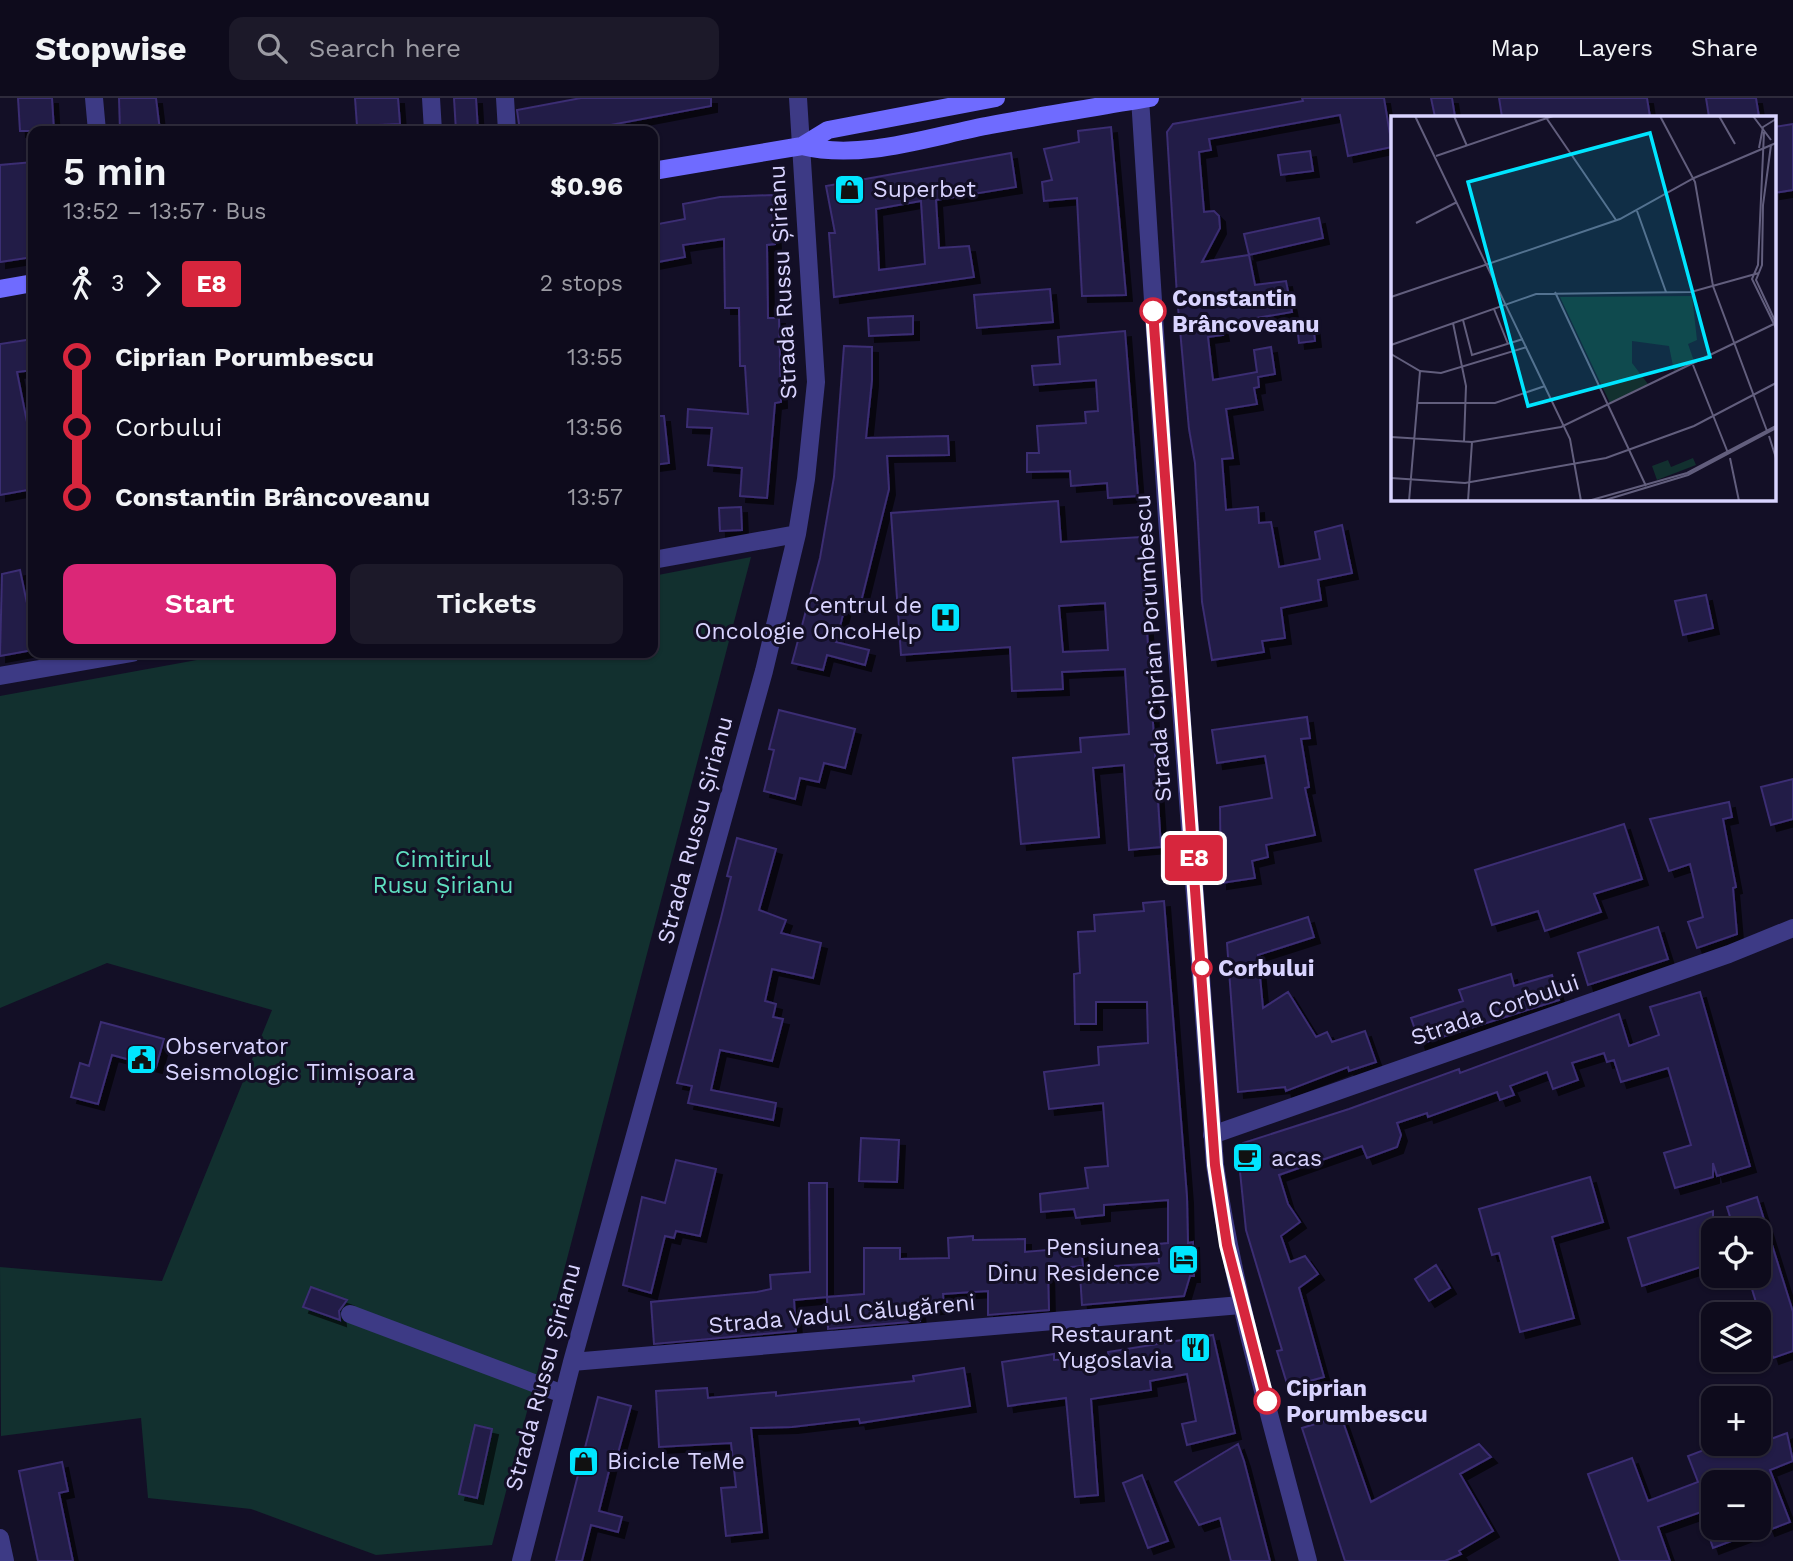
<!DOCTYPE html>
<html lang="en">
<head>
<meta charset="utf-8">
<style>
	:root { --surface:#0e0b1c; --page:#1c1929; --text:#f1f3f6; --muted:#9b9ba3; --line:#2e2b3b; --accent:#db2777 }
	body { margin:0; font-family:"Work Sans",sans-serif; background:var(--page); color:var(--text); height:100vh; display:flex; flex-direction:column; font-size:26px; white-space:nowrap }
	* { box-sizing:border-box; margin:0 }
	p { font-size:23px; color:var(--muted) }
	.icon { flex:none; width:38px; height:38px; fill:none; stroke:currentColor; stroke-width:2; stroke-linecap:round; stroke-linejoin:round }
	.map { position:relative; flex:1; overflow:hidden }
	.sheet { position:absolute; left:28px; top:28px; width:630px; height:532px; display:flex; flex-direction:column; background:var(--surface); border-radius:14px; box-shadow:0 2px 5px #0004,0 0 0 2px var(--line) }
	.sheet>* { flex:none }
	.badge { padding:0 14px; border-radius:5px; font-size:24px; line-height:46px }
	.controls { position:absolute; left:1701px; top:1120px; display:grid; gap:14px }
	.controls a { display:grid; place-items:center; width:70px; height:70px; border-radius:14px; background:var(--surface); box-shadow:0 2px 5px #0004,0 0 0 2px var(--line); font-size:35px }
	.map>.badge { position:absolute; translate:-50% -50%; box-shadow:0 0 0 4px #fff }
	.legs { display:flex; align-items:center; gap:10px; height:77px; padding:0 35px; font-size:23px }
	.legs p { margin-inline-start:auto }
	.overview { display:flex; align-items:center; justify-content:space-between; height:119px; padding:0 35px }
	h1 { font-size:38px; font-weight:600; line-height:52px }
	.action { display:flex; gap:14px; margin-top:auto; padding:14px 35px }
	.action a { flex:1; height:80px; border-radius:14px; background:var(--accent); color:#fff; font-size:28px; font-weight:600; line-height:80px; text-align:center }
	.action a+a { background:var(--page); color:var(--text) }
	ul { padding:0 35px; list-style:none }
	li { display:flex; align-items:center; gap:24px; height:70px; font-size:26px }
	li i { display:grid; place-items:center; width:10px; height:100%; margin:0 9px; background:currentColor }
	li i::after { content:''; width:18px; height:18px; margin:-9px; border:5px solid; border-radius:50%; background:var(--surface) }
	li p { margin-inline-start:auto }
	li:first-child i { background:linear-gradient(#0000 50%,currentColor 0) }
	li:last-child i { background:linear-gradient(currentColor 50%,#0000 0) }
	header { display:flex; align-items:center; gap:42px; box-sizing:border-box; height:98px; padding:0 35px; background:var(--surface); border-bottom:2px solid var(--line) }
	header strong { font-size:33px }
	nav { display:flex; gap:38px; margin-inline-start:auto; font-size:24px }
	.search { width:490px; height:63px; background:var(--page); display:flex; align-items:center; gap:18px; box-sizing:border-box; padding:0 24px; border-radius:14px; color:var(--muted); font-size:26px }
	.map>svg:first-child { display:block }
	.green { fill:#12302f }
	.building { fill:#241b47; stroke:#3b2d73; stroke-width:2; fill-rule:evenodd; filter:url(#shadow) }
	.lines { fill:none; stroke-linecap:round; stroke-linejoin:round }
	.pedestrian { stroke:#3d3a85; stroke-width:18 }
	.minor { stroke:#3d3a85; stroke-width:18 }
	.tertiary { stroke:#3d3a85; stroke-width:18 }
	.secondary { stroke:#6f6bff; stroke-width:18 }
	.line-1-casing { stroke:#fff; stroke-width:16 }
	.line-1 { stroke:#d7263d; stroke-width:10 }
	.stop-1-dot { fill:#fff; stroke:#d7263d; stroke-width:3.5 }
	.labels { text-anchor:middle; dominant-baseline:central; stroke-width:6; stroke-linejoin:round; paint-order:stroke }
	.poi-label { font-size:23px; fill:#d9d4ff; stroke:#130f26; text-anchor:start }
	.street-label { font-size:23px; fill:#d9d4ff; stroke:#130f26 }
	.stop-label { font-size:23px; font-weight:bold; fill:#d9d4ff; stroke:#130f26; text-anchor:start }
	.park-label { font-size:23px; fill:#5fe0c0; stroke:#130f26 }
	.inset-road { fill:none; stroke:#625e7d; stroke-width:2 }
	.view { fill:#00e5ff; fill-opacity:0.15; stroke:#00e5ff; stroke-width:3.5 }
	.inset-edge { fill:none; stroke:#d9d4ff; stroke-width:3.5 }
</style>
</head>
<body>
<header>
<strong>Stopwise</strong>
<div class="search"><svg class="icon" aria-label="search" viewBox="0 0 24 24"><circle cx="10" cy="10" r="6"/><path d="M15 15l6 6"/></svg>Search here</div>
<nav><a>Map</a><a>Layers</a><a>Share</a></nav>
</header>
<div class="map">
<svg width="1793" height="1463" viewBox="0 0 1793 1463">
	<defs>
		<filter id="shadow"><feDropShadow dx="6" dy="6" stdDeviation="0" flood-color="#0009"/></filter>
	</defs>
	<rect width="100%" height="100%" fill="#130f26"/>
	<!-- green -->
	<path class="green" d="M751,459L492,1447L376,1457L251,1411L148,1400L141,1320L1,1338L0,1169L162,1183L272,912L107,865L0,910V598L235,555H653V478Z"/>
	<!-- building -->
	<path class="building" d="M18,0H52L54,33H20Z
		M119,0H156L160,33H120Z
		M355,0H398L400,26L357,28Z
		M454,0H476L478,33H456Z
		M581,0H711V8L579,33H520L517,12Z
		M1302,0H1384L1392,49L1348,58L1340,17L1209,41L1211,52L1199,54L1204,114L1214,113L1219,118L1220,130L1202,164L1249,157L1255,187L1286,183L1292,214L1221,226L1223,237L1208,239L1213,282L1257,274L1254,252L1271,249L1275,276L1258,279L1259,289L1254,290L1257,306L1226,311L1233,360L1222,361L1226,412L1258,409L1259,425L1271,424L1279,469L1320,461L1315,434L1342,427L1352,475L1318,482L1321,502L1281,510L1285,540L1262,543L1264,554L1212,562L1202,504L1195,365L1189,331L1177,198L1167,34L1173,26L1303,3Z
		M1431,0H1452L1455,19H1435Z
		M1499,0H1647L1650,19H1502Z
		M1706,0H1756L1759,19H1709Z
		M1793,26V92L1774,95V29Z
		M1111,29L1126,197L1082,198L1077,100L1044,103L1042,84L1052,82L1044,51L1079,44L1078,33Z
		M1310,53L1313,73L1281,77L1278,57Z
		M1011,55L1016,89L936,102L939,150L969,148L974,179L834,199L829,135H835L826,88ZM921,103L925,166L879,172L876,111Z
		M33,64V159L0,164V67Z
		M773,97L775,146L767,147L768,220H779L781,304L775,305L767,400L740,398L742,370L708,367L712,330L687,329L688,311L748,316L745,268H740L739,210H725L724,141L683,147L685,159L653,165V127L685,121L683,106L720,99Z
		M1319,120L1323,140L1249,157L1244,136Z
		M1050,191L1053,224L977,230L974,197Z
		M913,218V236L869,238L868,220Z
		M1313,225L1315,243L1299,245L1297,227Z
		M1125,233L1138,398L1108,400L1107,385L1071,388L1070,373L1027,374V355H1039L1037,328L1086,325L1085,314L1098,313L1096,282L1034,287L1032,268L1060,266L1058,239Z
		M33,241V272L17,274L27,324L33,323V391L0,397V246Z
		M844,248L872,249V282L866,340L948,338L949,357L887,358L889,391L860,508L846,505L836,544L869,552L865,567L827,557L823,572L792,565L820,460L834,379Z
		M653,318H664L669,365L653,367Z
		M1058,403L1061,444L1141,439L1161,749L1129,752L1124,667L1093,670L1099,739L1021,746L1013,660L1081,654L1080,640L1129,636L1125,571L1062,574L1063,591L1012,593L1010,549L901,557L891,415ZM1105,505L1108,552L1063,554L1059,508Z
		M741,409L742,432L720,433L719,410Z
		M20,472L33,534V552L0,558L2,476Z
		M1706,497L1713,530L1683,537L1675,503Z
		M779,612L855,631L845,670L824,665L819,684L800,680L795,701L764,693L774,652L769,651Z
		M1307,619L1310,640L1301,641L1309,689L1305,690L1315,737L1266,747L1268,759L1252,763L1255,780L1221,785L1220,709L1272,700L1265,658L1217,665L1212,632Z
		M1793,681V721L1771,727L1761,689Z
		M1729,704L1732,719L1723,721L1736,789L1733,790L1737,836L1697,850L1688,824L1703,819L1690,766L1669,773L1650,721Z
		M1624,726L1642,781L1594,796L1601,814L1545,833L1538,813L1492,827L1475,772Z
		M737,740L776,751L759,812L786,822L781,835L821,845L813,880L772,871L765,903L776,906L773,919L783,921L772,963L720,952L711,992L776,1005L773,1022L688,1005L692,988L677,985L721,820L731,779L727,778Z
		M1164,803L1187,1099L1188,1145L1193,1144L1194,1178H1190L1184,1198L1082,1207L1080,1176L1115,1173V1168L1159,1165L1158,1146L1168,1145V1102L1104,1107V1117L1076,1120L1074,1111L1041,1114L1040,1096L1088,1090L1085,1070L1108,1068L1103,1005L1049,1011L1044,974L1099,967L1098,949L1148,945L1147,904H1096V926H1075L1074,876L1080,875L1078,834L1095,833L1094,817L1144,813L1143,805Z
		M1308,819L1314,839L1258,857L1263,910L1288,894L1316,939L1327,934L1332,944L1365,933L1376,964L1349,973L1348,969L1286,993L1285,989L1238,994L1227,845Z
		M1658,829L1668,861L1588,887L1578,855Z
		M1511,876L1514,888L1552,877L1559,902L1420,946L1411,920L1463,903L1459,892Z
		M1700,894L1750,1068L1717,1078L1713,1065V1079L1675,1090L1664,1055L1691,1047L1668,970L1621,984L1614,962L1607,964L1604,955L1572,965L1578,982L1553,991L1547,974L1510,988L1514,997L1500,1002L1497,994L1428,1019L1427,1015L1397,1025L1401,1037L1397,1049L1367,1060L1362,1048L1279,1077L1288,1106L1300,1124L1281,1138L1290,1164L1305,1158L1318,1176L1299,1190L1324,1279L1288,1289L1277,1253L1282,1252L1246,1132L1238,1054L1243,1045L1349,1011L1459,971L1460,975L1619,916L1629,948L1659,937L1650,909Z
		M101,924L164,941L156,969L112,957L98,1006L71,999L80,965L89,968Z
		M861,1040L899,1042L897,1084L859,1083Z
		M676,1062L716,1071L700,1138L676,1133L674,1140L665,1138L651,1195L623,1187L642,1099L665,1105Z
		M1590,1079L1603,1124L1552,1139L1574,1220L1520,1234L1499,1155L1492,1157L1479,1111Z
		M809,1085H827V1199L794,1202L796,1233L654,1246L651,1204L757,1194L771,1191L770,1177L810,1174Z
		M1757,1099L1793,1214V1253L1773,1260L1748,1178H1759V1132H1734L1727,1109Z
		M1713,1113V1165L1642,1188L1628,1140Z
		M973,1138V1142L1025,1141V1154L1081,1149L1083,1168L1048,1171L1049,1212L988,1217V1193L943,1196L944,1209L919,1212L920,1223L828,1231L827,1199L864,1196V1150H900V1161L949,1160L948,1140Z
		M1436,1167L1450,1190L1429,1203L1415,1181Z
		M311,1189L347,1202L339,1213L340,1222L303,1209Z
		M1213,1237L1235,1335L1187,1347L1182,1326L1196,1323L1187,1276L1150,1283L1151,1292L1091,1301L1098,1397L1075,1399L1066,1300L1008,1308L1002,1264L1054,1256V1262L1109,1259L1108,1254Z
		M964,1270L970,1308L860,1325L859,1321L792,1329L751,1330L762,1434L726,1438L721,1390L736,1389L731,1345L659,1349L656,1293L707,1290L708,1300L776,1294V1298L914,1283L913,1278Z
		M598,1299L631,1308L618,1355L614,1353L599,1413L622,1419L618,1434L591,1427L582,1463H556Z
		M1341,1318L1371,1404L1479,1346L1491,1359L1460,1376L1493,1433L1459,1453L1461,1456L1445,1463H1345L1302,1330Z
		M475,1327L492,1331L477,1400L459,1396Z
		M1787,1335L1793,1363L1770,1372L1790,1424L1769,1432L1759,1405V1384H1713V1430L1763,1431L1713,1450L1701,1414L1658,1429L1670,1463H1620L1588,1376L1632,1360L1648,1403L1698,1384L1688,1358L1720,1346L1725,1358Z
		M1238,1346L1244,1363L1270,1463H1231L1220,1420L1199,1427L1175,1384Z
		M62,1364L68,1393L59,1395L73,1463H38L19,1373Z
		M1142,1377L1168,1443L1148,1450L1123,1385Z"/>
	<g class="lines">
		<!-- pedestrian -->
		<path class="pedestrian" d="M350,1216L563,1296"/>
		<!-- minor -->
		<path class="minor" d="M94,0L97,33
			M431,0L433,33
			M505,0L507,33
			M653,462L797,436
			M0,578L132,555
			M1212,1037L1729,856L1793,830
			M572,1264L1241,1207
			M0,1440L5,1463
			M521,1463L572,1264L764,573L797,436L806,381L816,284L798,0"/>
		<!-- tertiary -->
		<path class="tertiary" d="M1140,0L1167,421L1215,1067C1235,1202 1274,1332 1308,1463"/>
		<!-- secondary -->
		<path class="secondary" d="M802,48C863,63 931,38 991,27C1044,17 1097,9 1150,0
			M653,73L802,48L828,32L996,0
			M0,191L33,185"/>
	</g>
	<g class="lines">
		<defs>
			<path id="line-1" d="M1153,213L1215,1067L1227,1147L1267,1303"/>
		</defs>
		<!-- line-1 casing -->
		<use href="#line-1" class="line-1-casing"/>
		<!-- line-1 -->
		<use href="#line-1" class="line-1"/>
	</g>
	<!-- icons -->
	<defs>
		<symbol id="shop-square" viewBox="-11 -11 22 22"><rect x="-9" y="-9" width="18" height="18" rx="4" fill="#00e5ff" stroke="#130f26"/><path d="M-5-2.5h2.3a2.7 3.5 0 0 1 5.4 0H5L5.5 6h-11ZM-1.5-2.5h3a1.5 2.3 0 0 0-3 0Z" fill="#111"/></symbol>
		<symbol id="hospital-square" viewBox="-11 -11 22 22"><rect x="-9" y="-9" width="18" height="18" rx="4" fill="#00e5ff" stroke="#130f26"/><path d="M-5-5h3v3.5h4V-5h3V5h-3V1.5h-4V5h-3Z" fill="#111"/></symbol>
		<symbol id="civic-square" viewBox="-11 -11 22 22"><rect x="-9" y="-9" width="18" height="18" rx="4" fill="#00e5ff" stroke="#130f26"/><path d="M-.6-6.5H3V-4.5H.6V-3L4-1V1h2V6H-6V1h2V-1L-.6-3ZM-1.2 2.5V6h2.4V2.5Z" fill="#111"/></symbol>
		<symbol id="cafe-square" viewBox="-11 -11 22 22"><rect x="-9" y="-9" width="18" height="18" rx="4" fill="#00e5ff" stroke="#130f26"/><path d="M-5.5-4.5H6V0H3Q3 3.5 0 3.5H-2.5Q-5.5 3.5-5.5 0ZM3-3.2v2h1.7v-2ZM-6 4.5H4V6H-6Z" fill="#111"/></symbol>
		<symbol id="hotel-square" viewBox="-11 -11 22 22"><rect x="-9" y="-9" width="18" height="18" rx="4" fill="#00e5ff" stroke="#130f26"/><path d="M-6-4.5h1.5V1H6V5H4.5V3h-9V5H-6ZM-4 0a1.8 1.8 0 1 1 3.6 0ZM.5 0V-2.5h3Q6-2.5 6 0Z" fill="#111"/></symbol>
		<symbol id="restaurant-square" viewBox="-11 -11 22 22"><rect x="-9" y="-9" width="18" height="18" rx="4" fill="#00e5ff" stroke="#130f26"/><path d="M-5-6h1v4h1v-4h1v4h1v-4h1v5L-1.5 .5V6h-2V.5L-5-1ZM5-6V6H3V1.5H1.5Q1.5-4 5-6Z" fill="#111"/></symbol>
	</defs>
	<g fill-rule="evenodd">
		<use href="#shop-square" x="832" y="74" width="35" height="35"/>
		<use href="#hospital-square" x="928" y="502" width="35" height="35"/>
		<use href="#civic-square" x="124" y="944" width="35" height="35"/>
		<use href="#cafe-square" x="1230" y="1042" width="35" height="35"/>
		<use href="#hotel-square" x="1166" y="1144" width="35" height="35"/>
		<use href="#restaurant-square" x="1178" y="1232" width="35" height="35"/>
		<use href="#shop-square" x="566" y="1346" width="35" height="35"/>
	</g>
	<!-- markers -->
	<g class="stop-1-dot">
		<circle cx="1153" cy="213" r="12"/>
		<circle cx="1202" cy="870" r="9"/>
		<circle cx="1267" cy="1303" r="12"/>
	</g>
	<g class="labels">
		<!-- poi labels -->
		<g class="poi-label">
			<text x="873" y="91">Superbet</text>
			<text x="922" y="507" text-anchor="end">Centrul de<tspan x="922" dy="26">Oncologie OncoHelp</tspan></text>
			<text x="165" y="948">Observator<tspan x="165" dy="26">Seismologic Timișoara</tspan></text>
			<text x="1271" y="1060">acas</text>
			<text x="1160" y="1149" text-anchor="end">Pensiunea<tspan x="1160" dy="26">Dinu Residence</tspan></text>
			<text x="1173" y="1236" text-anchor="end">Restaurant<tspan x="1173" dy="26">Yugoslavia</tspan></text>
			<text x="607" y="1363">Bicicle TeMe</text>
		</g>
		<!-- street labels -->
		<g class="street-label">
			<text transform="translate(783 184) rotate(-93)">Strada Russu Șirianu</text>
			<text transform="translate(1153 550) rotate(-94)">Strada Ciprian Porumbescu</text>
			<text transform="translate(695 732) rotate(-75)">Strada Russu Șirianu</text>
			<text transform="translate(1495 912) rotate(-19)">Strada Corbului</text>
			<text transform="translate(842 1216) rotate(-5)">Strada Vadul Călugăreni</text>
			<text transform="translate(543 1279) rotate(-75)">Strada Russu Șirianu</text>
		</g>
		<!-- stop labels -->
		<g class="stop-label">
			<text x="1172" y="200">Constantin<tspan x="1172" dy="26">Brâncoveanu</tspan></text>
			<text x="1218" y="870">Corbului</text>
			<text x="1286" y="1290">Ciprian<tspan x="1286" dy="26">Porumbescu</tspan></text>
		</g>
		<!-- park labels -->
		<g class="park-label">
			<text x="443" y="761">Cimitirul<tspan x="443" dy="26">Rusu Șirianu</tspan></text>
		</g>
	</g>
	<!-- overview -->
	<g transform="translate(1391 18)">
		<rect width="385" height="385" fill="#130f26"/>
		<path d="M301,180L306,224L297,228L303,245L283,255L278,230L241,225V247L257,268L219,287L169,181ZM302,342L305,349L266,364L261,350L277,344L280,351Z" fill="#12302f"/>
		<path class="inset-road" d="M24,0L179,323L190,385M63,0L76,30M154,0L225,104M269,0L304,66L322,170L376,315M328,0L344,28M362,0L380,24M373,16L367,149L361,163L385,212M380,29L372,89L371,149L365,164L385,207M368,32L372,11L385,3M45,40L162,0M246,95L275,176M25,107L66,86M164,176L255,370M0,181L229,103L303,62L385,27M103,193L117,228M72,204L81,239L132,223M62,207L75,270L73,326M0,229L145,178L300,176L368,157M0,238L29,255L50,257L136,231M302,249L337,337M26,287H104L154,270M378,320L385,342M0,321L81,326L170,311L385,207M339,342L348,385M0,362L74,367L215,342L303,310L385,267M18,385L29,255M77,385L81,326M197,385L296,357L385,310M211,385L297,359L385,312"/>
		<path class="view" d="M259,17L319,241L137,290L77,66Z"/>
		<rect width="385" height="385" class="inset-edge"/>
	</g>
</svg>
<div class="controls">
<a><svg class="icon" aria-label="locate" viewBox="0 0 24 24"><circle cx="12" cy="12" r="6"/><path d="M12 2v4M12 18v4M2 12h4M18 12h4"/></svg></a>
<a><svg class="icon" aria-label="layers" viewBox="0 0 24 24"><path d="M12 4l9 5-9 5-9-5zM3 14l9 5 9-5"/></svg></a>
<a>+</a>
<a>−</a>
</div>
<b class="badge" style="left:1194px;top:760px;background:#d7263d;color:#fff">E8</b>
<section class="sheet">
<div class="overview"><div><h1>5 min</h1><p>13:52 – 13:57 · Bus</p></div><b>$0.96</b></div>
<div class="legs"><svg class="icon" aria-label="walk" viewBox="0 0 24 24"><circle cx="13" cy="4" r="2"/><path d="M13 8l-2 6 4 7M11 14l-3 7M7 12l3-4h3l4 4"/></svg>3<svg class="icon" aria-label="forward" viewBox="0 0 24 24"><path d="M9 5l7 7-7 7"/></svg><b class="badge" style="background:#d7263d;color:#fff">E8</b><p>2 stops</p></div>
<ul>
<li><i style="color:#d7263d"></i><b>Ciprian Porumbescu</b><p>13:55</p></li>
<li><i style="color:#d7263d"></i><span>Corbului</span><p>13:56</p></li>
<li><i style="color:#d7263d"></i><b>Constantin Brâncoveanu</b><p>13:57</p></li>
</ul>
<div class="action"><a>Start</a><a>Tickets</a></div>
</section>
</div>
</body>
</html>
